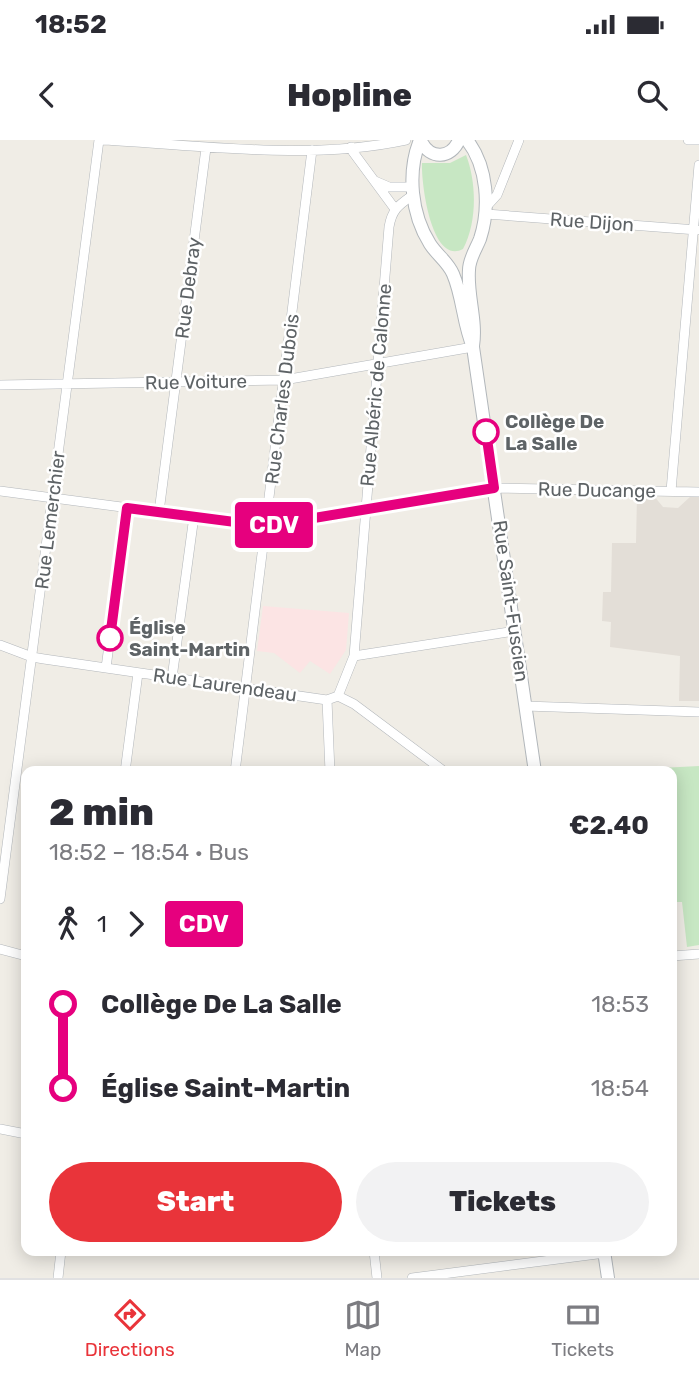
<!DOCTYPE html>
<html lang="en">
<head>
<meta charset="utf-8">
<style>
	:root { --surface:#fff; --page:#f2f2f3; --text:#2b2b33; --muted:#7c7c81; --line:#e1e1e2; --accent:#e9343a }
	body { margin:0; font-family:Rubik,sans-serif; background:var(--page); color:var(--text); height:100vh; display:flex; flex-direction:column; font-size:26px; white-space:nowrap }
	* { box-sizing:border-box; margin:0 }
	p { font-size:23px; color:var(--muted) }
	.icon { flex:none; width:38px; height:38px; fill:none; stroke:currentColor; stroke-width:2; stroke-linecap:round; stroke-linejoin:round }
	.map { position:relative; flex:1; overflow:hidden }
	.details { position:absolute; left:21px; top:626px; width:656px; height:490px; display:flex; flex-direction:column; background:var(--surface); border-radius:14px; box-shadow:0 4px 18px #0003 }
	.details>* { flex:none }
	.badge { padding:0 14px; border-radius:5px; font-size:24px; line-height:46px }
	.map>.badge { position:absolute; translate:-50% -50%; box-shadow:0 0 0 4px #fff }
	.legs { display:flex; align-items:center; gap:10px; height:77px; padding:0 28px; font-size:23px }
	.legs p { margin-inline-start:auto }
	.overview { display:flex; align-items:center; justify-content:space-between; height:119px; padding:0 28px }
	h1 { font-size:38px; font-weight:800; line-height:52px }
	.button { display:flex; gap:14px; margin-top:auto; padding:14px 28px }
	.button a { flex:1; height:80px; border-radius:42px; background:var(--accent); color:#fff; font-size:28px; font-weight:800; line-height:80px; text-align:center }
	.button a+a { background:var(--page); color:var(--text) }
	ul { padding:0 28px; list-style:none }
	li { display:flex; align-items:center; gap:24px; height:84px; font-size:26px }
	li i { display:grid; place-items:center; width:10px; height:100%; margin:0 9px; background:currentColor }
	li i::after { content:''; width:18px; height:18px; margin:-9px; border:5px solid; border-radius:50%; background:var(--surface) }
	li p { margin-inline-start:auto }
	li:first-child i { background:linear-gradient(#0000 50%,currentColor 0) }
	li:last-child i { background:linear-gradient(currentColor 50%,#0000 0) }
	.status { display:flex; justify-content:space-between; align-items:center; height:49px; padding:0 35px; background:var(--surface); direction:ltr }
	.status svg { height:19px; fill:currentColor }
	header { display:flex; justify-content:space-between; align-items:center; height:91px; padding:0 28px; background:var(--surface); font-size:32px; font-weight:800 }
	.dock { display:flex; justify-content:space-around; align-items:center; height:98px; border-top:2px solid var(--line); background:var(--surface); font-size:19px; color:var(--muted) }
	.dock a { display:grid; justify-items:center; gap:4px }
	.dock .selected { color:var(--accent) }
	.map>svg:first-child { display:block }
	.education { fill:#e3ded7 }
	.medical { fill:#fce4e4 }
	.green { fill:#c7e7c3 }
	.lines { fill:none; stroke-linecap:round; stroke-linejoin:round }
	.minor-casing { stroke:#b3b7bb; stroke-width:10 }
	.secondary-casing { stroke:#b2b7bb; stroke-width:14 }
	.minor { stroke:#fff; stroke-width:9 }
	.secondary { stroke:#fff; stroke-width:12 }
	.line-1-casing { stroke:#fff; stroke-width:16 }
	.line-1 { stroke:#e6007e; stroke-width:10 }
	.stop-1-dot { fill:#fff; stroke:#e6007e; stroke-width:3.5 }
	.labels { text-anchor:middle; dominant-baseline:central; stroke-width:5; stroke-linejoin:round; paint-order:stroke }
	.street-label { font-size:19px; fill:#5e6366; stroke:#fff }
	.stop-label { font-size:19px; font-weight:bold; fill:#5e6366; stroke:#fff; text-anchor:start }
</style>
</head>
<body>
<div class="status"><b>18:52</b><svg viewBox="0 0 49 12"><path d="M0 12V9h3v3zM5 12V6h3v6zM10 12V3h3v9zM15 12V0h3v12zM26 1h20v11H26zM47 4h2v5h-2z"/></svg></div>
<header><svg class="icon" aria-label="back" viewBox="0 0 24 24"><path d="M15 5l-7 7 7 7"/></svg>Hopline<svg class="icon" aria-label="search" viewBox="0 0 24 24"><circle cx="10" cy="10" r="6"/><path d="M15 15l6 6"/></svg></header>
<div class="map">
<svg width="699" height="1138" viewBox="0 0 699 1138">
	<rect width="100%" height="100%" fill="#f0ede6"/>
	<!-- education -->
	<path class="education" d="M637,356H654L663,367L678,368L690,357H699V561H679L680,516L610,507L611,482L602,481L603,452H611L612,403H636Z"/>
	<!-- medical -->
	<path class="medical" d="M263,466L349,473L346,510L330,534L310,521L300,533L274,513L257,511Z"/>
	<!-- green -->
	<path class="green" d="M466,15C477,43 477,83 463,109C431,126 421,41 422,23H450Z
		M699,626V805L687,807L682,762H672V632H641V629Z"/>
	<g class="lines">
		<defs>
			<path id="minor" d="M103,0C202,5 308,21 406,0
				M688,0H698
				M351,7L353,12L395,69
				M375,41L389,47H412
				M487,66L497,55L519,0
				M486,74L697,90
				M0,245L284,240L473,207
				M0,351L266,386L494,348L699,352
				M671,351L699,25
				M159,372L206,8
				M0,505L32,517L44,519L327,560L338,556L354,516L389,87C392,69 399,65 413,55
				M354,516L515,491
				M106,528L127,367
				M172,538L194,376
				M338,556L354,564L445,632
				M327,560L330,632
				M525,566L699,572
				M125,632L138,533
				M235,632L312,10
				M0,759L99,0
				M0,809L26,816
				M672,816L699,814
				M0,989L26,994
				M374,1111L377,1138
				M58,1138L61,1111
				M412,1138L605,1113"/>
			<path id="secondary" d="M420,0C407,32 411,74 430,104C437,115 448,122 453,134C463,157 463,184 473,207L535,632
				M467,0C488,27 490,68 480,99C476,109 469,119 469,130C467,155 477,180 473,206
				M421,1C430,20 451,19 459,0
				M604,1111L608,1138"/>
		</defs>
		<!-- minor casing -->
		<use href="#minor" class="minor-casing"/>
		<!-- secondary casing -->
		<use href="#secondary" class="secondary-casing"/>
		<!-- minor -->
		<use href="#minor" class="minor"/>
		<!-- secondary -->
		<use href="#secondary" class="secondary"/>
	</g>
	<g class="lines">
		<defs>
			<path id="line-1" d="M110,498L127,368L266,386L494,348L486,292"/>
		</defs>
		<!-- line-1 casing -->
		<use href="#line-1" class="line-1-casing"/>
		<!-- line-1 -->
		<use href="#line-1" class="line-1"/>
	</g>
	<!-- markers -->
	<g class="stop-1-dot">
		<circle cx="486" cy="292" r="12"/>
		<circle cx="110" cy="498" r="12"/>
	</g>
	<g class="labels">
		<!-- street labels -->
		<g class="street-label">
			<text transform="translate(592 82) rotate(4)">Rue Dijon</text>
			<text transform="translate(188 148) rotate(-83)">Rue Debray</text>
			<text transform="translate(196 242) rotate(-1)">Rue Voiture</text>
			<text transform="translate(376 245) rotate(-85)">Rue Albéric de Calonne</text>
			<text transform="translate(282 259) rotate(-83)">Rue Charles Dubois</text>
			<text transform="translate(597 350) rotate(1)">Rue Ducange</text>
			<text transform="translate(50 380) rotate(-83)">Rue Lemerchier</text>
			<text transform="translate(511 461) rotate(82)">Rue Saint-Fuscien</text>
			<text transform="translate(225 545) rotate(8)">Rue Laurendeau</text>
		</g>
		<!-- stop labels -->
		<g class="stop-label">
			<text x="505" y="281">Collège De<tspan x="505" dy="22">La Salle</tspan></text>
			<text x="129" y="487">Église<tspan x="129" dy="22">Saint-Martin</tspan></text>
		</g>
	</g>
</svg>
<b class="badge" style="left:274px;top:385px;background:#e6007e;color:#fff">CDV</b>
<section class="details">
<div class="overview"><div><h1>2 min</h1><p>18:52 – 18:54 · Bus</p></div><b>€2.40</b></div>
<div class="legs"><svg class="icon" aria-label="walk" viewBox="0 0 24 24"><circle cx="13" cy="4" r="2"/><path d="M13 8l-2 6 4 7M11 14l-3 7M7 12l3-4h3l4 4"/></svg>1<svg class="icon" aria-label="forward" viewBox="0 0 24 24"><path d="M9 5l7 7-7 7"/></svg><b class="badge" style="background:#e6007e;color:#fff">CDV</b></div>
<ul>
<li><i style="color:#e6007e"></i><b>Collège De La Salle</b><p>18:53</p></li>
<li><i style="color:#e6007e"></i><b>Église Saint-Martin</b><p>18:54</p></li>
</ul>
<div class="button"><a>Start</a><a>Tickets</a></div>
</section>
</div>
<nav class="dock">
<a class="selected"><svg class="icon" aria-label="directions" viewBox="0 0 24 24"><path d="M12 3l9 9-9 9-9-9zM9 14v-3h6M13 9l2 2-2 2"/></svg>Directions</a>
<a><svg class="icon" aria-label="map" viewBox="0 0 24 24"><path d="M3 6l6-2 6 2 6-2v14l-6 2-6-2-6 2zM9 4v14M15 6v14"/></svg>Map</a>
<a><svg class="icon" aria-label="tickets" viewBox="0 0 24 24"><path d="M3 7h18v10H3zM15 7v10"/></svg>Tickets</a>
</nav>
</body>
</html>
